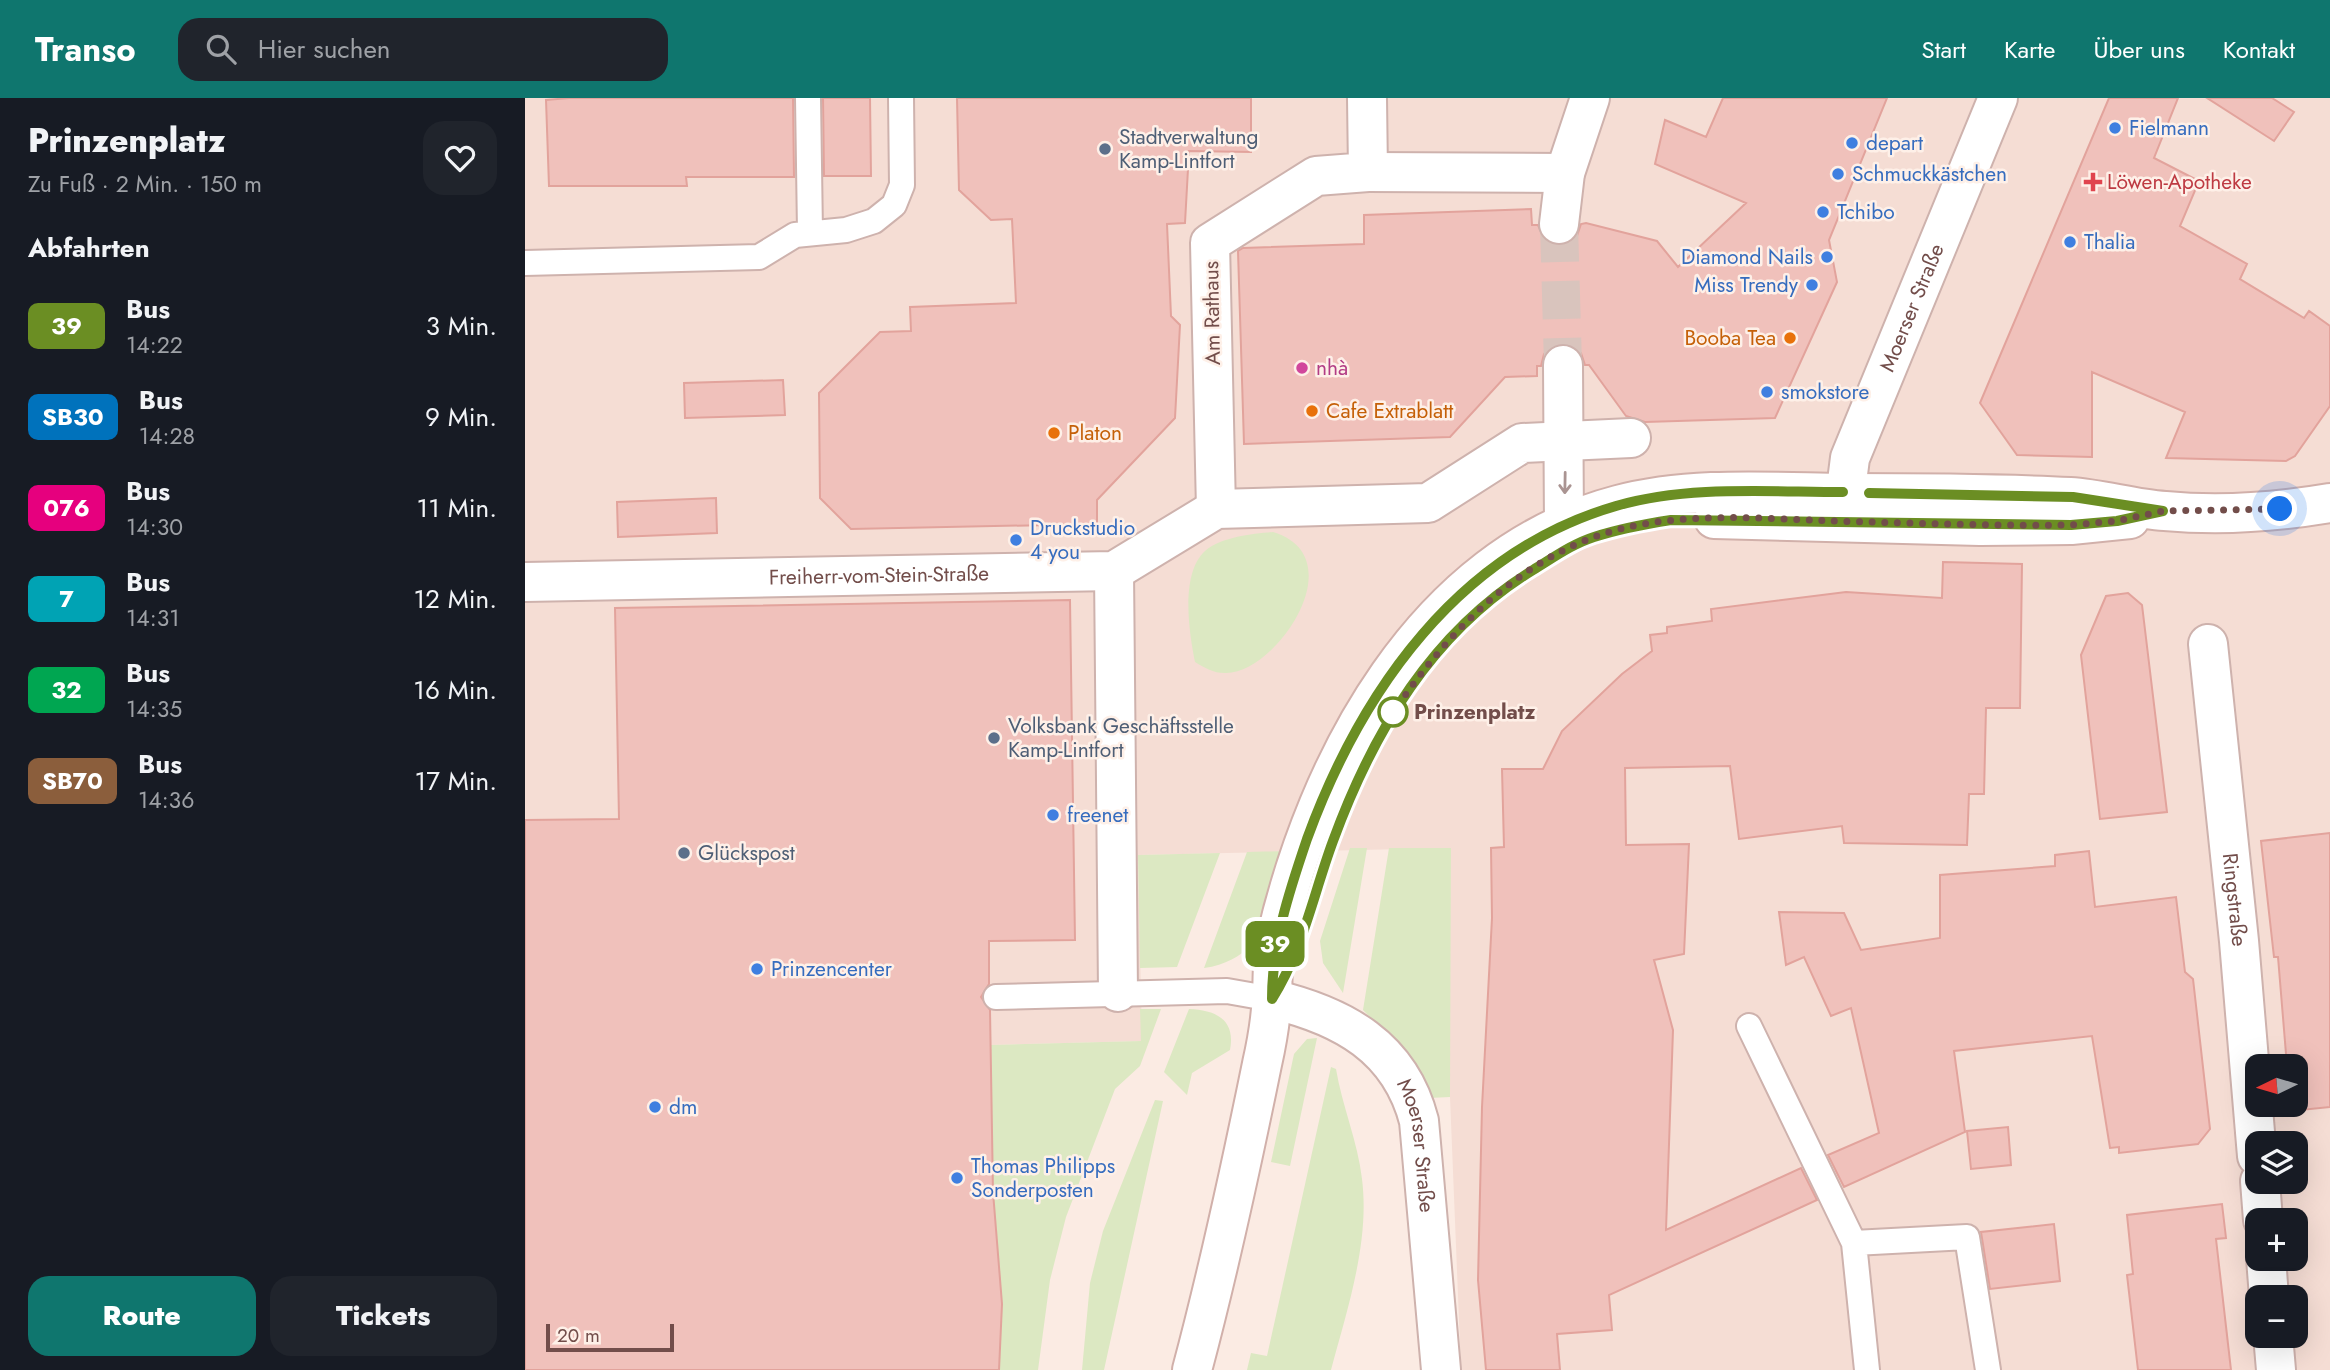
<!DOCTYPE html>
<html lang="de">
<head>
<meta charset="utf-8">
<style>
	:root { --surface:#171b24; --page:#20242c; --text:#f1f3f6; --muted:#9ea1a6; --accent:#0f766e }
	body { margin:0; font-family:Jost,sans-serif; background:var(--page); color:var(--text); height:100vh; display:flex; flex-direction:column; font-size:26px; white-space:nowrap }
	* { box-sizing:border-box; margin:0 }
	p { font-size:23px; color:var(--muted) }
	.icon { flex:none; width:38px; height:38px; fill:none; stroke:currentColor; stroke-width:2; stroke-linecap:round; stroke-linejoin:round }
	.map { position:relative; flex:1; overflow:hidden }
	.details { display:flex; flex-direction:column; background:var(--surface); width:525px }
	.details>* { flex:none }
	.badge { padding:0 14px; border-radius:10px; font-size:24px; line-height:46px }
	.needle { width:46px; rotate:265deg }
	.buttons { position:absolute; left:1720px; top:956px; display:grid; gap:14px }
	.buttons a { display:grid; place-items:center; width:63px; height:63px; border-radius:14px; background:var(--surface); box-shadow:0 7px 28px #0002; font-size:35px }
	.scale { position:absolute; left:21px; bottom:18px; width:128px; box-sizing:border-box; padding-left:7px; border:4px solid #724d4a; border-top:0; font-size:19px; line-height:24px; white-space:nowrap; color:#724d4a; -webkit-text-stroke:5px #fef0e8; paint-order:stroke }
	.you { position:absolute; width:35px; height:35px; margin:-18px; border:5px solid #fff; border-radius:50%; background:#1a73e8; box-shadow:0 0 0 10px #1a73e833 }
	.map>.badge { position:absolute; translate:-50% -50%; box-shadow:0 0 0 4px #fff }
	h2 { padding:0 28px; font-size:26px; line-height:63px }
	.round { display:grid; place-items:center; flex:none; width:74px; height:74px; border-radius:21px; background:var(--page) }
	.overview { display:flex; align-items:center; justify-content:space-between; height:119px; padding:0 28px }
	h1 { font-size:33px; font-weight:800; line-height:52px }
	.button { display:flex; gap:14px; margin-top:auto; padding:14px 28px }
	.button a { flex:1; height:80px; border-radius:21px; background:var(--accent); color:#fff; font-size:28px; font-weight:800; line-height:80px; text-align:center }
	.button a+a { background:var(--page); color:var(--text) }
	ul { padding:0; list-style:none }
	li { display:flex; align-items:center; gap:21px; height:91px; padding:0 28px }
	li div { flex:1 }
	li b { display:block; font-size:26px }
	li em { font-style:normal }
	li .badge { min-width:77px; font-weight:700; text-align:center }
	header { display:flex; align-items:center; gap:42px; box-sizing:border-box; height:98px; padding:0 35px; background:var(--accent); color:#fff }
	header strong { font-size:33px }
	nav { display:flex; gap:38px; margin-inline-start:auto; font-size:24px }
	.search { width:490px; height:63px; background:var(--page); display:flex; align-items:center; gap:18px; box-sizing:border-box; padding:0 24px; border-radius:21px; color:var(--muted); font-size:26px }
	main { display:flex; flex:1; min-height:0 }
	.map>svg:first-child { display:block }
	.residential { fill:#f5ddd4; fill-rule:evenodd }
	.green { fill:#dce8c2 }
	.building { fill:#f0c1bb; stroke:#e2a39c; stroke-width:2 }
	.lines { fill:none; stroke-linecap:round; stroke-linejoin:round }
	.street-tunnel { stroke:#d9c4bd; stroke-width:38; stroke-dasharray:38 19; stroke-linecap:butt }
	.lane-casing { stroke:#ceb2ad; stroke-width:28 }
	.street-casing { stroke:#ceb2ad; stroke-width:42 }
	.secondary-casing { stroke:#d1b0aa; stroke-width:42 }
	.lane { stroke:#fff; stroke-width:24 }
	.street { stroke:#fff; stroke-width:38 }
	.secondary { stroke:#fff; stroke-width:38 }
	.oneway { stroke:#aa9492 }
	.line-casing { stroke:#fff; stroke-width:16 }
	.line { stroke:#6b8e23; stroke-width:10 }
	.walk { stroke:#724d4a; stroke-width:7; stroke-dasharray:0 12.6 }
	.shop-dot { fill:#3f7fe0; stroke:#fef0e8; stroke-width:2.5 }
	.service-dot { fill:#5c6f8a; stroke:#fef0e8; stroke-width:2.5 }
	.health-dot { fill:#e0444e; stroke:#fef0e8; stroke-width:2.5 }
	.food-dot { fill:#e8710a; stroke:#fef0e8; stroke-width:2.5 }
	.hotel-dot { fill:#d1479c; stroke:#fef0e8; stroke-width:2.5 }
	.stop-dot { fill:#fff; stroke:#6b8e23; stroke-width:3.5 }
	.labels { text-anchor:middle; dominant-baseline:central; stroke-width:5; stroke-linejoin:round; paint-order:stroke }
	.shop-label { font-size:21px; fill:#366cbe; stroke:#fef0e8; text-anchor:start }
	.service-label { font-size:21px; fill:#4e5e75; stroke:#fef0e8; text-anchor:start }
	.health-label { font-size:21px; fill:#be3a42; stroke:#fef0e8; text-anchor:start }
	.street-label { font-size:21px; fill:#724d4a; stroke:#fef0e8 }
	.food-label { font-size:21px; fill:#c56008; stroke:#fef0e8; text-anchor:start }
	.hotel-label { font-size:21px; fill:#b23c85; stroke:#fef0e8; text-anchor:start }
	.stop-label { font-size:21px; font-weight:bold; fill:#724d4a; stroke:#fef0e8; text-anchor:start }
</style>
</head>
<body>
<header>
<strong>Transo</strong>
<div class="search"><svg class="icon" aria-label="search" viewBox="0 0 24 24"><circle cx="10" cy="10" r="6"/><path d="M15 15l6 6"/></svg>Hier suchen</div>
<nav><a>Start</a><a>Karte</a><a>Über uns</a><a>Kontakt</a></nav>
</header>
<main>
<section class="details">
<div class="overview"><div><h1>Prinzenplatz</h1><p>Zu Fuß · 2 Min. · 150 m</p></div><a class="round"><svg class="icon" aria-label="heart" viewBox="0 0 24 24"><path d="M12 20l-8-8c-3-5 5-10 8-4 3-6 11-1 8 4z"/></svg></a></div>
<h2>Abfahrten</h2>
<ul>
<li><span class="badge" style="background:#6b8e23;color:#fff">39</span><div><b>Bus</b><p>14:22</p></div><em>3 Min.</em></li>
<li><span class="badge" style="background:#0072bc;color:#fff">SB30</span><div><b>Bus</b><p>14:28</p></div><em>9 Min.</em></li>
<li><span class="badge" style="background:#e6007e;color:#fff">076</span><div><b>Bus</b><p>14:30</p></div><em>11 Min.</em></li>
<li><span class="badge" style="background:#00a3b4;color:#fff">7</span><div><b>Bus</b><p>14:31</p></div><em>12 Min.</em></li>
<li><span class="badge" style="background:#00a651;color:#fff">32</span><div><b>Bus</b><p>14:35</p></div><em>16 Min.</em></li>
<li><span class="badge" style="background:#8b5e3c;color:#fff">SB70</span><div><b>Bus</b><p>14:36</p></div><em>17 Min.</em></li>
</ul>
<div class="button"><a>Route</a><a>Tickets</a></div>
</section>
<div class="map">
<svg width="1805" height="1272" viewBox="0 0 1805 1272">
	<rect width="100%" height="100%" fill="#fbebe3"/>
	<!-- residential -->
	<path class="residential" d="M0,0H1805V1272H936L925,999V750L613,757L617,943L466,947L477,1206L474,1272H0ZM1732,968H1771V1006H1732ZM1732,1045H1771V1083H1732ZM1732,1122H1771V1160H1732ZM1732,1199H1771V1237H1732Z"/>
	<!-- green -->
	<path class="green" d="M748,434C831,459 750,577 700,575C688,575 680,570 670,564C664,534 655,476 680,453C696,439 727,436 748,434Z
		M825,750H842L818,895L798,865L795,843Z
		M864,750H926L925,999L904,1000C896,963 864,939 838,912Z
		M761,753C744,807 744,860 679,870L722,754Z
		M695,755L652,869L615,870L613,757Z
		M615,911H636L615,968L590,991L541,1119L525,1182L513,1272H474L477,1206L468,1094L466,947L616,943Z
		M664,911C690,912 711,921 705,952L667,975L662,997L639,974Z
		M792,940L765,1068L746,1064L769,956L782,941Z
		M806,969L811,971C817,1008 833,1044 837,1081C845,1144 822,1212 806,1272H722L726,1255L742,1258Z
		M630,1002L638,1003L579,1272H557L565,1185L578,1133Z"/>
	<!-- building -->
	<path class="building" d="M44,0H268L269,79H161L162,88H24L21,2Z
		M298,0H345L346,78H299Z
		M432,0H726V54L664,53L660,125L642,126L646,218L655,227L650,320L572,402V426L326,431L295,400L294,295L355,234L386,233L385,209L491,205L487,121L466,122L434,92Z
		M1198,0H1362L1304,142L1312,184L1250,320L1120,324L1101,318L1064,267H1060L1056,255L1048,248L1037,245L1028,248L1019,256L1016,268H1012V278L980,279L925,339L719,346L713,153L718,150L839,146V117L1006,111L1007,127H1013L1020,143L1031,148L1043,146L1052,138L1056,126L1061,125L1132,143L1153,169L1221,105L1130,66L1140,22L1181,39Z
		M1584,0H1653L1629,60L1674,83L1655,128L1722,166L1715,181L1779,220L1784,213L1805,228V308L1770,358L1761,363L1641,360L1660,314L1567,274V359L1492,357L1455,305Z
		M1682,0H1747L1769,14L1749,43Z
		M258,282L260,317L160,320L159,285Z
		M191,400L192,435L93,439L92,404Z
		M1418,464L1497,466L1495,610H1461L1459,696H1444L1442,747L1319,745L1317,728L1214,741L1205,668L1100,670L1101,747L1164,746L1159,856L1129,862L1148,932L1141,1132L1276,1070L1292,1102L1084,1197L1087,1232L1032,1236L1035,1272H961L953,1182L957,1009L967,820L966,750L979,749L977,671H1018L1037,633L1097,576L1127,553L1125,537L1142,535V529L1187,523L1186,511L1321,494L1417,500Z
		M1603,495L1617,507L1642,714L1575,721L1556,557L1581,498Z
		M545,502L550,842L464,843V886L456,899L465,912L468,1094L477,1206L474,1272H0V722L94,721L90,510Z
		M1805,735V1009L1766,1013V1006H1771V968H1762L1753,859H1749L1736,743Z
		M1564,753L1570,809L1651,799L1660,874L1668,881L1685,1031L1673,1046L1594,1055V1049L1585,1050L1567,938L1429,953L1440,1034L1319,1089L1303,1057L1354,1035L1326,910L1306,918L1279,859L1261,867L1254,814L1319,815L1336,852L1415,840V777L1530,768V757Z
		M1483,1029L1486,1067L1446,1071L1442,1033Z
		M1697,1106L1701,1140L1691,1141L1706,1272H1613L1602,1177L1608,1176L1602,1117Z
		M1529,1126L1535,1183L1465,1191L1456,1134Z"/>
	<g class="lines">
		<!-- street-tunnel -->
		<path class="street-tunnel" d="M1034,126L1038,267"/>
		<defs>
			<path id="lane" d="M283,0L285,134
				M0,165L234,159L270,137L321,132L349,123L369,107L377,87L376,0
				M471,899L702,893L747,901
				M1224,928L1329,1145
				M1342,1272L1329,1145L1442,1139L1463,1272"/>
			<g id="street">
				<path d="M843,74L1040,75"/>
				<path d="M1034,126L1040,75L1065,0"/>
				<path d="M1038,267L1039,427"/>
				<path d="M691,411L685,145L791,78L843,74L842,0"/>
				<path id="s1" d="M1317,423L1325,360L1473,0"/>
				<path d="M589,473L593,894"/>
				<path id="s2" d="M0,484L589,473L691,411L903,405L997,345L1106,340"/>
				<path id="s3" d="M1683,546L1714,843L1732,1058"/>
				<path id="s4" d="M747,901C818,918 875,949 894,1023L916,1272"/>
				<path d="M1735,1083L1738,1122"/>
				<path d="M1741,1160L1744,1199"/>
				<path d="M1748,1237L1751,1272"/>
			</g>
			<path id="secondary" d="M1189,421L1455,428L1546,427L1605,421
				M667,1272C694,1171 716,1069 737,966C742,944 746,920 747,897C748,880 747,862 750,845C791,663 899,458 1093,407C1165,388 1245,394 1319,395C1394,395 1470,395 1545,399C1577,401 1608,411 1640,413C1694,418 1752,414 1805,405"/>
		</defs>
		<!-- lane casing -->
		<use href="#lane" class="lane-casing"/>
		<!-- street casing -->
		<use href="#street" class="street-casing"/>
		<!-- secondary casing -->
		<use href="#secondary" class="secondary-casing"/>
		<!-- lane -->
		<use href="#lane" class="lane"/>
		<!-- street -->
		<use href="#street" class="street"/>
		<!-- secondary -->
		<use href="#secondary" class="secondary"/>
	</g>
	<!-- one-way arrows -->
	<defs><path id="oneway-shaft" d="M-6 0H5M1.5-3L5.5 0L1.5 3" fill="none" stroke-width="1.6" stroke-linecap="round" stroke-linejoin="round" transform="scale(1.75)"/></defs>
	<use class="oneway" href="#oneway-shaft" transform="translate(1040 385) rotate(91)"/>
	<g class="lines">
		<defs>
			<path id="line" d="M1318,394C1244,394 1163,387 1091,408C933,454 836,593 782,741C764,794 747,845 747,901C778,852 788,797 808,743C848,634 907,534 1008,472C1028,460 1047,446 1069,439C1094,431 1120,426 1146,422L1546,427L1592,423L1638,413L1548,399L1344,395"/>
		</defs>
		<!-- line casing -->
		<use href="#line" class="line-casing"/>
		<!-- line -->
		<use href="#line" class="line"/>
		<!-- walk -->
		<path class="walk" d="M868,614L864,621C913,546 980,473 1066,440C1142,412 1228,420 1307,423C1387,425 1466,428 1546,427L1592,423L1638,413L1755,411"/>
	</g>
	<!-- markers -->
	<g class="shop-dot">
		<circle cx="1590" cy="30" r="7"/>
		<circle cx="1327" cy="45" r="7"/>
		<circle cx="1313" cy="76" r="7"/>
		<circle cx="1298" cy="114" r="7"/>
		<circle cx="1545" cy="144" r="7"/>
		<circle cx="1302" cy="159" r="7"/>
		<circle cx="1287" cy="187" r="7"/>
		<circle cx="1242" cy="294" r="7"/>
		<circle cx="491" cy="442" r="7"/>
		<circle cx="528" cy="717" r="7"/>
		<circle cx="232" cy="871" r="7"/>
		<circle cx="130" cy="1009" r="7"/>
		<circle cx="432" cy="1080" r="7"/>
	</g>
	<g class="service-dot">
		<circle cx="580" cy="51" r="7"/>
		<circle cx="469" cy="640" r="7"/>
		<circle cx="159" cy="755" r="7"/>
	</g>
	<path class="health-dot" d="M1564.5 73.5h7v7h7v7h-7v7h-7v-7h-7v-7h7z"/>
	<g class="food-dot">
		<circle cx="1265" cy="240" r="7"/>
		<circle cx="787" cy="313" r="7"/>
		<circle cx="529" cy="335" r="7"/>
	</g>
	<circle class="hotel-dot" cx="777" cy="270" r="7"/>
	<circle class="stop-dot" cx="868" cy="614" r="14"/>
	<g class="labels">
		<!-- shop labels -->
		<g class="shop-label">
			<text x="1604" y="30">Fielmann</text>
			<text x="1341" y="45">depart</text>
			<text x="1327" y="76">Schmuckkästchen</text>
			<text x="1312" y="114">Tchibo</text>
			<text x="1559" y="144">Thalia</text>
			<text x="1288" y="159" text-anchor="end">Diamond Nails</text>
			<text x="1273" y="187" text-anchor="end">Miss Trendy</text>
			<text x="1256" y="294">smokstore</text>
			<text x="505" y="430">Druckstudio<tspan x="505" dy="24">4 you</tspan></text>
			<text x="542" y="717">freenet</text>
			<text x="246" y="871">Prinzencenter</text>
			<text x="144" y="1009">dm</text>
			<text x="446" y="1068">Thomas Philipps<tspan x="446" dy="24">Sonderposten</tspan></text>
		</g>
		<!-- service labels -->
		<g class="service-label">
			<text x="594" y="39">Stadtverwaltung<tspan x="594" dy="24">Kamp-Lintfort</tspan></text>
			<text x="483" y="628">Volksbank Geschäftsstelle<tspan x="483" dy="24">Kamp-Lintfort</tspan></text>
			<text x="173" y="755">Glückspost</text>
		</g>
		<!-- health labels -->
		<g class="health-label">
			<text x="1582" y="84">Löwen-Apotheke</text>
		</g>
		<!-- street labels -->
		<g class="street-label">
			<text stroke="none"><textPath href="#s1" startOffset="226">Moerser Straße</textPath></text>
			<text transform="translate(687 215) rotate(-91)">Am Rathaus</text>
			<text stroke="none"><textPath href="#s2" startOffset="354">Freiherr-vom-Stein-Straße</textPath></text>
			<text stroke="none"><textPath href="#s3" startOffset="257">Ringstraße</textPath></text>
			<text stroke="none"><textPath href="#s4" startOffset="226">Moerser Straße</textPath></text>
		</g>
		<!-- food labels -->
		<g class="food-label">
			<text x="1251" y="240" text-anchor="end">Booba Tea</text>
			<text x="801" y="313">Cafe Extrablatt</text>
			<text x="543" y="335">Platon</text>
		</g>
		<!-- hotel labels -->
		<g class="hotel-label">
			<text x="791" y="270">nhà</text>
		</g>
		<!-- stop labels -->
		<g class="stop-label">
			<text x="889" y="614">Prinzenplatz</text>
		</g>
	</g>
</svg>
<div class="buttons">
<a><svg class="needle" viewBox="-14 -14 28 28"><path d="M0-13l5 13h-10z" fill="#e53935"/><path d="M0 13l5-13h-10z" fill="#9ea1a6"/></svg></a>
<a><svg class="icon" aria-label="layers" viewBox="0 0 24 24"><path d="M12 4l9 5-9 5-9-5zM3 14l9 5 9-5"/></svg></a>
<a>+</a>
<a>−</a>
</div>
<div class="scale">20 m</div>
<div class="you" style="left:1755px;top:411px"></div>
<b class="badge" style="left:750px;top:846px;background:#6b8e23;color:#fff">39</b>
</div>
</main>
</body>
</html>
